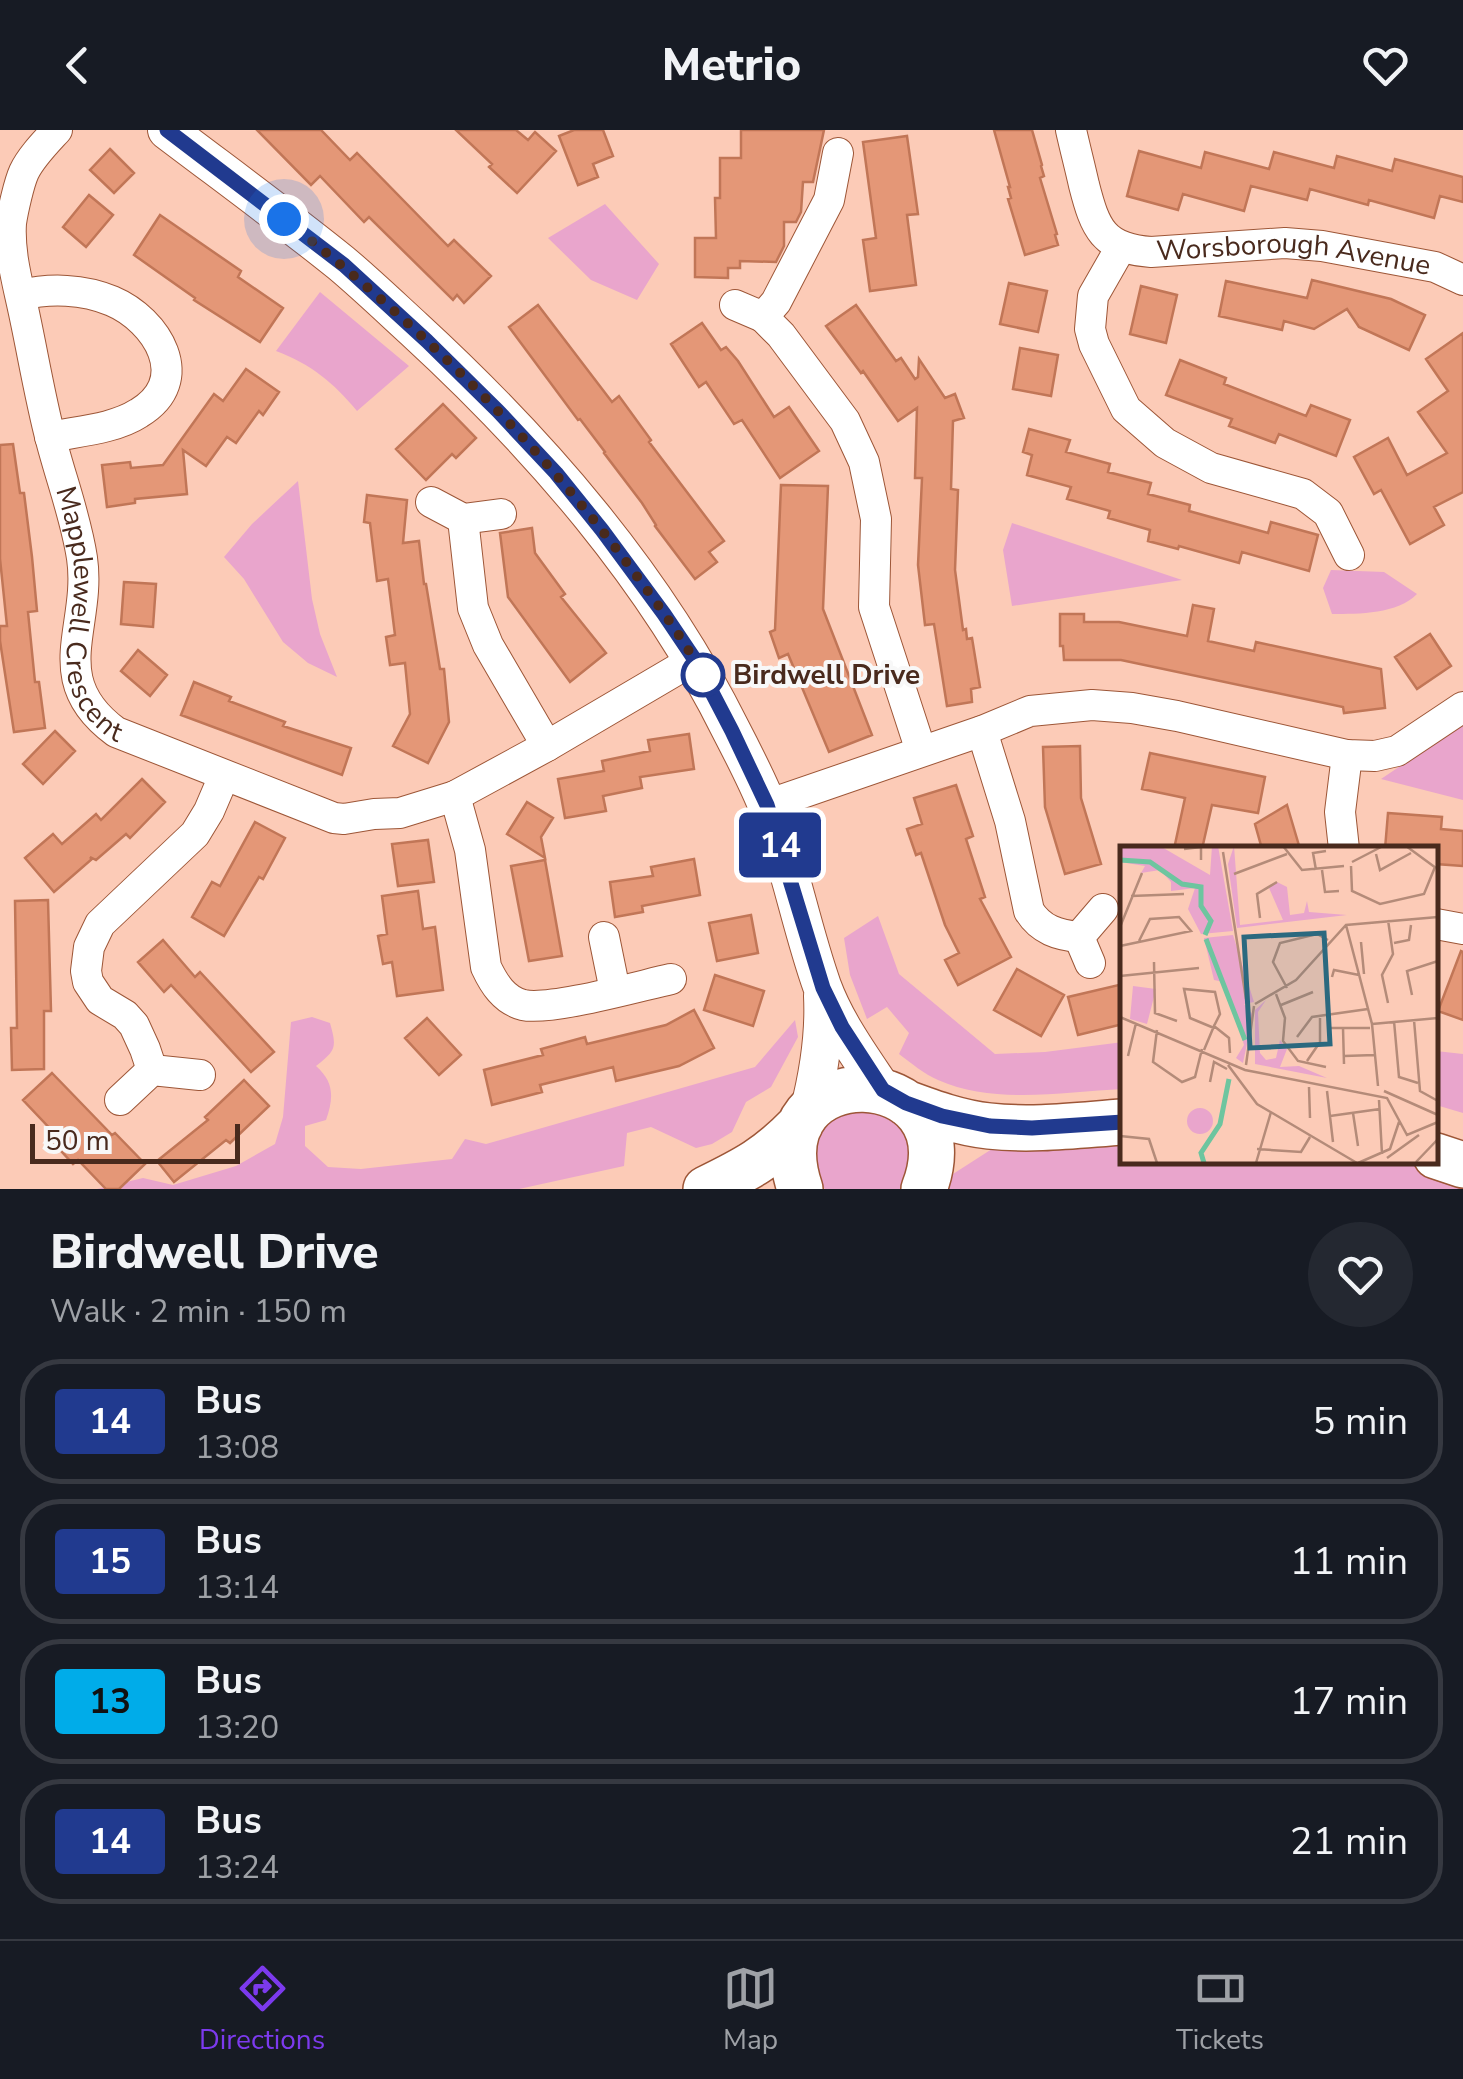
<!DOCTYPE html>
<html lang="en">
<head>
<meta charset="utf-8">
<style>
	:root { --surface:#171b24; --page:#242831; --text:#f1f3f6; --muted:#9ea1a6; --line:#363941; --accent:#7c3aed }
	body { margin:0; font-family:"Nunito Sans",sans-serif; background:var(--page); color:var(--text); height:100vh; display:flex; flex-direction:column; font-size:38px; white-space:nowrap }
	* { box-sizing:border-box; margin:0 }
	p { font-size:32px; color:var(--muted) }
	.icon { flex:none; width:55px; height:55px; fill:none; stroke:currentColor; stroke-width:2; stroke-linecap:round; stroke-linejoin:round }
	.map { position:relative; height:1059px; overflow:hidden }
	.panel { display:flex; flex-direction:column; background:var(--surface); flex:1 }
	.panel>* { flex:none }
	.badge { padding:0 20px; border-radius:8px; font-size:35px; line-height:65px }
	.scale { position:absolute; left:30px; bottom:25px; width:210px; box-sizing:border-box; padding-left:10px; border:5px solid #492a1d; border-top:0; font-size:28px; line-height:35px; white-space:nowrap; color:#492a1d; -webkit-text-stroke:8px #f8f8f8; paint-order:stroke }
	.you { position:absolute; width:50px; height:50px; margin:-25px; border:8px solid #fff; border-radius:50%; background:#1a73e8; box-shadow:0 0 0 15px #1a73e833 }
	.map>.badge { position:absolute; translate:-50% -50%; box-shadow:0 0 0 5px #fff }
	.round { display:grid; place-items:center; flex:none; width:105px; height:105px; border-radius:52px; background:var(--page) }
	.headline { display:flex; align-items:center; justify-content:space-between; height:170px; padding:0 50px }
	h1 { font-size:48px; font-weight:800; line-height:75px }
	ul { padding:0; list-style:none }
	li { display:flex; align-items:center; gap:30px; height:125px; margin:0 20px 15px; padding:0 30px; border:5px solid var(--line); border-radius:40px }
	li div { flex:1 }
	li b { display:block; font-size:38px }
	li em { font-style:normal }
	li .badge { min-width:110px; font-weight:700; text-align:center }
	header { display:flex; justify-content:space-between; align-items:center; height:130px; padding:0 50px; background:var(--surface); font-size:45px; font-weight:800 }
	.menu { display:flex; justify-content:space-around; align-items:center; height:140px; border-top:2px solid var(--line); background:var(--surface); font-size:28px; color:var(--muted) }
	.menu a { display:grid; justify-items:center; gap:5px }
	.menu .active { color:var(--accent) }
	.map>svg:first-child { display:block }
	.green { fill:#e9a5cc }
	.building { fill:#e49777; stroke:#c17657; stroke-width:2.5 }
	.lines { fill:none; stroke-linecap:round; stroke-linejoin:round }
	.minor-casing { stroke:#9d5637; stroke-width:32 }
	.tertiary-casing { stroke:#9d5637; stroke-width:40 }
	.primary-casing { stroke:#9d5637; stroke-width:48 }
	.minor { stroke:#fff; stroke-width:30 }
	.tertiary { stroke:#fff; stroke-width:38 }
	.primary { stroke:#fff; stroke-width:45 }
	.line-casing { stroke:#fff; stroke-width:22 }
	.line { stroke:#213a8f; stroke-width:15 }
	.walk { stroke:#492a1d; stroke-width:10; stroke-dasharray:0 18 }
	.stop-dot { fill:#fff; stroke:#213a8f; stroke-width:5 }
	.labels { text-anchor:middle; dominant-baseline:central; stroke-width:8; stroke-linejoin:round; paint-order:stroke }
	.street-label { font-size:28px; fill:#492a1d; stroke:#f8f8f8 }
	.stop-label { font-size:28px; font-weight:bold; fill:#492a1d; stroke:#f8f8f8; text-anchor:start }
	.inset-river { fill:none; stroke:#6dc59f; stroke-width:5 }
	.inset-road { fill:none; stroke:#b48b79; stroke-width:2.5 }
	.view { fill:#2b697f; fill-opacity:0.15; stroke:#2b697f; stroke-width:5 }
	.inset-edge { fill:none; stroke:#492a1d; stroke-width:5 }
</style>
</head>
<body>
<header><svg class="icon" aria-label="back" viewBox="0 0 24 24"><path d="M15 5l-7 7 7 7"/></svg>Metrio<svg class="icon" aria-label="heart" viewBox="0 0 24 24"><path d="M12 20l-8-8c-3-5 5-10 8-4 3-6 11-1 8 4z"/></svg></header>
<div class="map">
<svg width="1463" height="1059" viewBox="0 0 1463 1059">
	<rect width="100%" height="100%" fill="#fccbb7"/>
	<!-- green -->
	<path class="green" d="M605,74L659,134L637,170L591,150L548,108Z
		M320,162L409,236L357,281C334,253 311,234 276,221Z
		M298,351L312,469L320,504L337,547L308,533L283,512L244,449L224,427L252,394Z
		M1012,393L1182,450L1012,476L1003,420Z
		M1331,440L1384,442L1417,464C1398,484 1359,484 1332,484L1323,458Z
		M1463,594V670L1381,649Z
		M878,786L899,844L995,924L1045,922L1123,912V959C1063,962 994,975 938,950C924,944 911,933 899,924L909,903L887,877L867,889L850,845L844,808Z
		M312,887L330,893C337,918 336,920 316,936C334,952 334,967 326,990L305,996V1016L328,1037L361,1039L452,1029L465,1009L486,1014L755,937L795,890L798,907L771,957L746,972L732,1002L712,1014L696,1018L651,997L627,1003L624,1036L519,1059H97L143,1048L173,1055L236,1036L275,1014L283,987L291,892Z
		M1436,921L1463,924V983L1436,975Z
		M863,977C872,980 888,982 895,989C915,1006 913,1038 901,1059H825L818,1050L813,1017L831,988Z
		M1026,997L1123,1000V1032H1398L1463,1042V1059H939L953,1044Z"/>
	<!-- building -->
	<path class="building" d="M257,0H321L350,30L357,23L448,116L454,110L491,146L464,173L457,165L453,170L369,87L364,92L320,46L311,55Z
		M456,0H516L528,10L535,2L556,21L517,63L489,37L492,34Z
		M574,0H603L613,26L593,34L598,47L578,55L559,6Z
		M741,0H824L813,52H803L801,82L796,92H784V116L776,132L740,131V138H728V148L695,147V108H716L715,68H720V28H741Z
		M994,0H1032L1042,35L1041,36L1044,46L1040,48L1057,104L1055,105L1058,115L1025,125L1008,69L1011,68L1008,57H1010Z
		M907,6L918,84L907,85L916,155L870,161L863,110L876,108L863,12Z
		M110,19L134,43L114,63L90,40Z
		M1139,21L1201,38L1205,22L1269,39L1274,22L1334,38L1337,26L1392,41L1395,29L1463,47V72L1440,66L1434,88L1369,70L1368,75L1310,59L1307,70L1251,56L1244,81L1183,64L1178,80L1127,66Z
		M89,65L113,85L86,117L63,97Z
		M160,85L241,141L238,147L283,178L260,212L194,170L195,168L134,125Z
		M1312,150L1391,169L1425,185L1409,220L1359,197L1347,179L1314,199L1284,191L1282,200L1219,186L1226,151L1307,168Z
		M1009,153L1047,161L1038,202L1000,194Z
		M1141,156L1177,165L1166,213L1130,204Z
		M538,175L612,272L619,266L651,310L649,312L724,411L709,422L717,432L695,449L655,396L656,395L642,373L604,323L605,322L580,289L578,290L509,197Z
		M856,175L896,231L901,228L915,249L918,247L919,229L945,268L955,264L964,288L953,291L951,359L958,360L955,440L963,500L966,499L967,509L972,508L980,557L971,559L972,572L947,576L934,494L925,495L918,435L922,348H915L917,278L898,291L863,241L861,243L826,196Z
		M702,193L721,220L726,217L738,231L774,287L789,277L819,321L780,348L742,290L734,294L706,252L699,257L671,214Z
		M1463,203V362L1434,377L1444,395L1410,414L1381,360L1374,364L1354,327L1388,308L1407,345L1447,323L1418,282L1448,261L1426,229Z
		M1020,218L1058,225L1051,266L1013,259Z
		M1180,230L1226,248L1224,254L1306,286L1311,275L1350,290L1336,326L1279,304L1275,313L1229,296L1232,289L1166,265Z
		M246,239L279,262L263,285L259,281L236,313L227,307L206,336L183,320L187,364L135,369V373L107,377L102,335L130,332L131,338L163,335L214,264L223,271Z
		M443,274L476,308L456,328L452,324L426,350L396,319Z
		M1029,299L1070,310L1066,322L1110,334L1108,342L1151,353L1148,364L1190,375L1189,381L1268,403L1271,392L1318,405L1309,441L1242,422L1239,433L1179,416L1178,419L1148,411L1150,400L1108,388L1110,381L1067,369L1071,357L1027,345L1032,325L1023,322Z
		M13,314L20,363H24L32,427L37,481L28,482L35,552H39L45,598L14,602L0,511V496H7L0,429V315Z
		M781,355L828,356L823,479L872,605L829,622L788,524L779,528L770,502L775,500Z
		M367,365L407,370L403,413L419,411L424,454H426L440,539H444L449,592L428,633L393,616L410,584L405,533L390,535L386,507L395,505L388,449L377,451L370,393L364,392Z
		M532,398L535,423L565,464L561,467L606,523L570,552L508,467L500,403Z
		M124,452L156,454L153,497L121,494Z
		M1193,475L1214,479L1208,511L1254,521L1256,512L1381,539L1385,578L1344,583L1343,577L1121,530H1064L1063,516H1060V484H1084V492H1119L1187,506Z
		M1430,504L1451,536L1417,559L1395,527Z
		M138,520L167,545L150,566L121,541Z
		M194,552L231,567L229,571L285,592L283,596L351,618L342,645L181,585Z
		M55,601L75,621L43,654L23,634Z
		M689,604L694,639L640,647L642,658L603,666L606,681L565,688L558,649L604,641L602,631L650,621L648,610Z
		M1080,616L1081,668L1101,734L1065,744L1045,677L1043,617Z
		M1150,623L1265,647L1258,683L1212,675L1202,719H1174L1185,668L1142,659Z
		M142,649L165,672L130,708L126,704L96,730L90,727L92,729L54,762L25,728L53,704L62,714L96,684L101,690Z
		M956,655L973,706L966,709L985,767L980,769L1011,827L958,855L945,830L959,823L945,795L921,723L916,725L907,699L922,694L914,668Z
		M527,672L553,688L541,707L545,728L507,704Z
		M1287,675L1300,719H1262L1255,694Z
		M1388,683L1442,687L1441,699L1463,701V736L1436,734V719H1385Z
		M255,692L285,708L263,749L259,747L224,806L192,787L212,752L220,756Z
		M428,710L434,752L398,756L392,714Z
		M694,729L700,765L642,776L643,782L615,787L610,752L653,746L651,737Z
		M545,730L562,826L529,831L511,736Z
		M418,761L423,799L435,797L443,860L397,866L392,832L383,834L378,806L387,804L382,766Z
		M48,770L51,881H44V939L12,940L11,898H17L15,771Z
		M751,785L758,823L717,831L709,793Z
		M163,810L195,847L200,842L274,922L251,942L171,855L164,862L138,832Z
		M1461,821L1463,822V890L1438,881Z
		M1017,839L1064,865L1041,906L994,880Z
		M715,845L764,861L753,896L704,880Z
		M1123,854V894L1078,905L1068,867Z
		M694,880L714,918L679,936L616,951L613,937L540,955L542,962L492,975L484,940L543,925L541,919L585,907L587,914L666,895Z
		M427,888L461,925L439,945L405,908Z
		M52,943L112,1005L115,1003L145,1034L119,1059H106L78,1030L73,1034L52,1011L57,1006L23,970Z
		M244,950L269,976L230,1013L226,1010L174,1052L157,1031L208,990L205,987Z"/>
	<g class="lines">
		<defs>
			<g id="minor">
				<path id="s1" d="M57,0C46,12 31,27 24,42C19,53 13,80 11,93C9,124 18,154 24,183C33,225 40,268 51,310C61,349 76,388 82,428C92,497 44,549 116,602L334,688L344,689L374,684L400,683L455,666L547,616L695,529"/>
				<path id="s2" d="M1071,0C1075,18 1080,37 1084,55C1095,98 1103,119 1151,122L1285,113L1322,116L1435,137L1463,150"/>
				<path d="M1121,117L1093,166L1090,199L1094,214L1126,279L1165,313L1211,338L1303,364L1328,383L1349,425"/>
				<path d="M21,165C50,158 83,159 112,171C157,190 194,250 139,283C114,299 79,301 50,307"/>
				<path d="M735,175L763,187L776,172L829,70L838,23"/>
				<path d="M763,187L781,205L845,291L864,332L876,389L874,477L921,621"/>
				<path d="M431,372L463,389L501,384"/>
				<path d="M463,389L473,478L488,515L547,616"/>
				<path d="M982,601L1010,691L1029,781C1041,800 1058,805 1079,807"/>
				<path d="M455,666L470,720L486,837C494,854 504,870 523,875C551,881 639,856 671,849"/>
				<path d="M767,675L982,601L1030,581L1092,575L1132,578L1177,586L1347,625L1375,626L1397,621L1463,577"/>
				<path d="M1344,719L1340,682L1347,625"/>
				<path d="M1436,794L1463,799"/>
				<path d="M604,807L615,861"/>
				<path d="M1090,833L1079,807L1103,779"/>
				<path d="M152,940L145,919L134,895L125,885L100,870L88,852L86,841L89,817L100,794L195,704L209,681L224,646"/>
				<path d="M120,970L152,940L200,945"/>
			</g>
			<path id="tertiary" d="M167,0C225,44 284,87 341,133C366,154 390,177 414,199C540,315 655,447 731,600C744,625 757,650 767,675C790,734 801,797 822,856C836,894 861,928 883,961
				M809,982C819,943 825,906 823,866"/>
			<path id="primary" d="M906,973C933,983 960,993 989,996C1033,1001 1079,995 1123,992
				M1436,1026L1463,1035
				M706,1059C747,1039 768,1028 800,995
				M800,1059C754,922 974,930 924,1059"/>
		</defs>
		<!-- minor casing -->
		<use href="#minor" class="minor-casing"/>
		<!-- tertiary casing -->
		<use href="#tertiary" class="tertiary-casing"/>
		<!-- primary casing -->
		<use href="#primary" class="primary-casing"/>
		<!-- minor -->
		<use href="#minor" class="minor"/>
		<!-- tertiary -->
		<use href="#tertiary" class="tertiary"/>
		<!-- primary -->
		<use href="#primary" class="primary"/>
	</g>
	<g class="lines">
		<defs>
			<path id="line" d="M167,0L344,135L427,211L498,281L556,343L602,400L664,484L695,530L732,601L767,675L823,858L842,897L883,960L906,973L942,986L990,996L1032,998L1123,992"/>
		</defs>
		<!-- line casing -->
		<use href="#line" class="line-casing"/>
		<!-- line -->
		<use href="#line" class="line"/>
		<!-- walk -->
		<path class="walk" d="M284,89C412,189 530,303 627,433C656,472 685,510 707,553L703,545"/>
	</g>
	<!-- markers -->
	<circle class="stop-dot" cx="703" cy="545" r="20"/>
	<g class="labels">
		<!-- street labels -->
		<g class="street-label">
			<text stroke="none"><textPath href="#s2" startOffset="305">Worsborough Avenue</textPath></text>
			<text stroke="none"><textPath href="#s1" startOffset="510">Mapplewell Crescent</textPath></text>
		</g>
		<!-- stop labels -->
		<g class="stop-label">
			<text x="733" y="545">Birdwell Drive</text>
		</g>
	</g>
	<!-- overview -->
	<g transform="translate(1120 716)">
		<rect width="318" height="318" fill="#fccbb7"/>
		<path d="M40,0L90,29L92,0H98L113,85L81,88L68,63L75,42L51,45V36L40,24L21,27L25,20L0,16V1ZM114,0L120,79L163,74L149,42L157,36L167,41L170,69L184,67L187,55L189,66L227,69L117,82L108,18ZM113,89L134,156L124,158L133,169L123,217L116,212L124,199L113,160L104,136L94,134L84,92ZM13,140L36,143L27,178L10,173ZM146,154L138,166L140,207L146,214L156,212L160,194L167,203L160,221L179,220L207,232L135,218V164ZM67 275a13 13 0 1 1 26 0a13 13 0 1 1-26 0Z" fill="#e9a5cc"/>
		<path class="inset-river" d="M0,14L30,16L62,38L81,41V60L91,75L85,89M86,93L125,194M84,317L81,307L100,278L109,233"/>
		<path class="inset-road" d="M163,0L182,24L224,20M286,0L316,22M64,3L81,1V14M103,6L126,153M256,8L260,24L291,7M232,16L263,0M231,20L232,45L260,58L304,48L315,21M196,24L193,7L206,5M202,24L205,46L219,45M114,28L167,8M11,50L64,48M140,72L137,48L157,36M268,74L273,108L262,129L268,157M226,79L252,178L258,240M0,81L22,27M241,96L244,128M274,97L289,94L291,79M0,100L71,85L59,71L30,73L19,95M34,116L35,167L57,175M0,130L79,122M212,131L214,124L239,129M167,142L153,116L160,97L197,88L208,94M156,148L165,172L163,195L178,215L206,221M292,149L287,125L318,115M135,158L176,134L226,79L318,71M161,159L193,146M0,171L125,224L267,252L287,289L318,276M294,174L300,245L318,255M274,175L279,231L298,237M252,178L318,172M94,182L70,172L64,143L95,146L100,168L94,180M211,182H250M223,182L224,218M37,184L33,216L62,236L75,231L82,203M318,185V219M177,191L192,171L248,163M84,204L94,180L109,192L110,207M8,210L16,177M224,210L255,209M187,215L200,196V172M108,219L137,258L237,317M126,219L134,160M90,236L94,216L107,223M189,241L190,272M207,245L213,296M264,245L318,269M259,254L262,308M233,267L238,300M210,270L260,263M0,290L29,293L37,317M137,303L181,306L190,291M267,312L299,289M296,316L318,293M136,317L151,266M238,317L270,303L279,276"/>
		<path class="view" d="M204,87L210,198L130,202L124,91Z"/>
		<rect width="318" height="318" class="inset-edge"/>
	</g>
</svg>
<div class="scale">50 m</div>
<div class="you" style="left:284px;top:89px"></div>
<b class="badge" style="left:780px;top:715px;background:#213a8f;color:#fff">14</b>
</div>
<section class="panel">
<div class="headline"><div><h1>Birdwell Drive</h1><p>Walk · 2 min · 150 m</p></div><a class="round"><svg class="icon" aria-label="heart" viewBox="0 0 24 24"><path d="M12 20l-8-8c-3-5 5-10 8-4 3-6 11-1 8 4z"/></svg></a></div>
<ul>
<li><span class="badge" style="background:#213a8f;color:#fff">14</span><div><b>Bus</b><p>13:08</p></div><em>5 min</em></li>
<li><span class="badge" style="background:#213a8f;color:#fff">15</span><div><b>Bus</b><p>13:14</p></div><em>11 min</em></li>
<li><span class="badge" style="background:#00ace9;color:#111">13</span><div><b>Bus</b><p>13:20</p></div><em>17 min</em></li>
<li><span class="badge" style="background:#213a8f;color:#fff">14</span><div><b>Bus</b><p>13:24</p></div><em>21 min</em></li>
</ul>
</section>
<nav class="menu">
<a class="active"><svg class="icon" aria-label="directions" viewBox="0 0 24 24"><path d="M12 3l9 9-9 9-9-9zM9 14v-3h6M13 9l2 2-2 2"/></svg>Directions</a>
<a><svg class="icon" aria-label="map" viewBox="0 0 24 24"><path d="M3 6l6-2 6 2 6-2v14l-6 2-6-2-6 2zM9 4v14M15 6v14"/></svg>Map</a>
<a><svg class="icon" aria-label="tickets" viewBox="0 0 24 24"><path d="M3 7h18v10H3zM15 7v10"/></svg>Tickets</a>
</nav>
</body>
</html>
